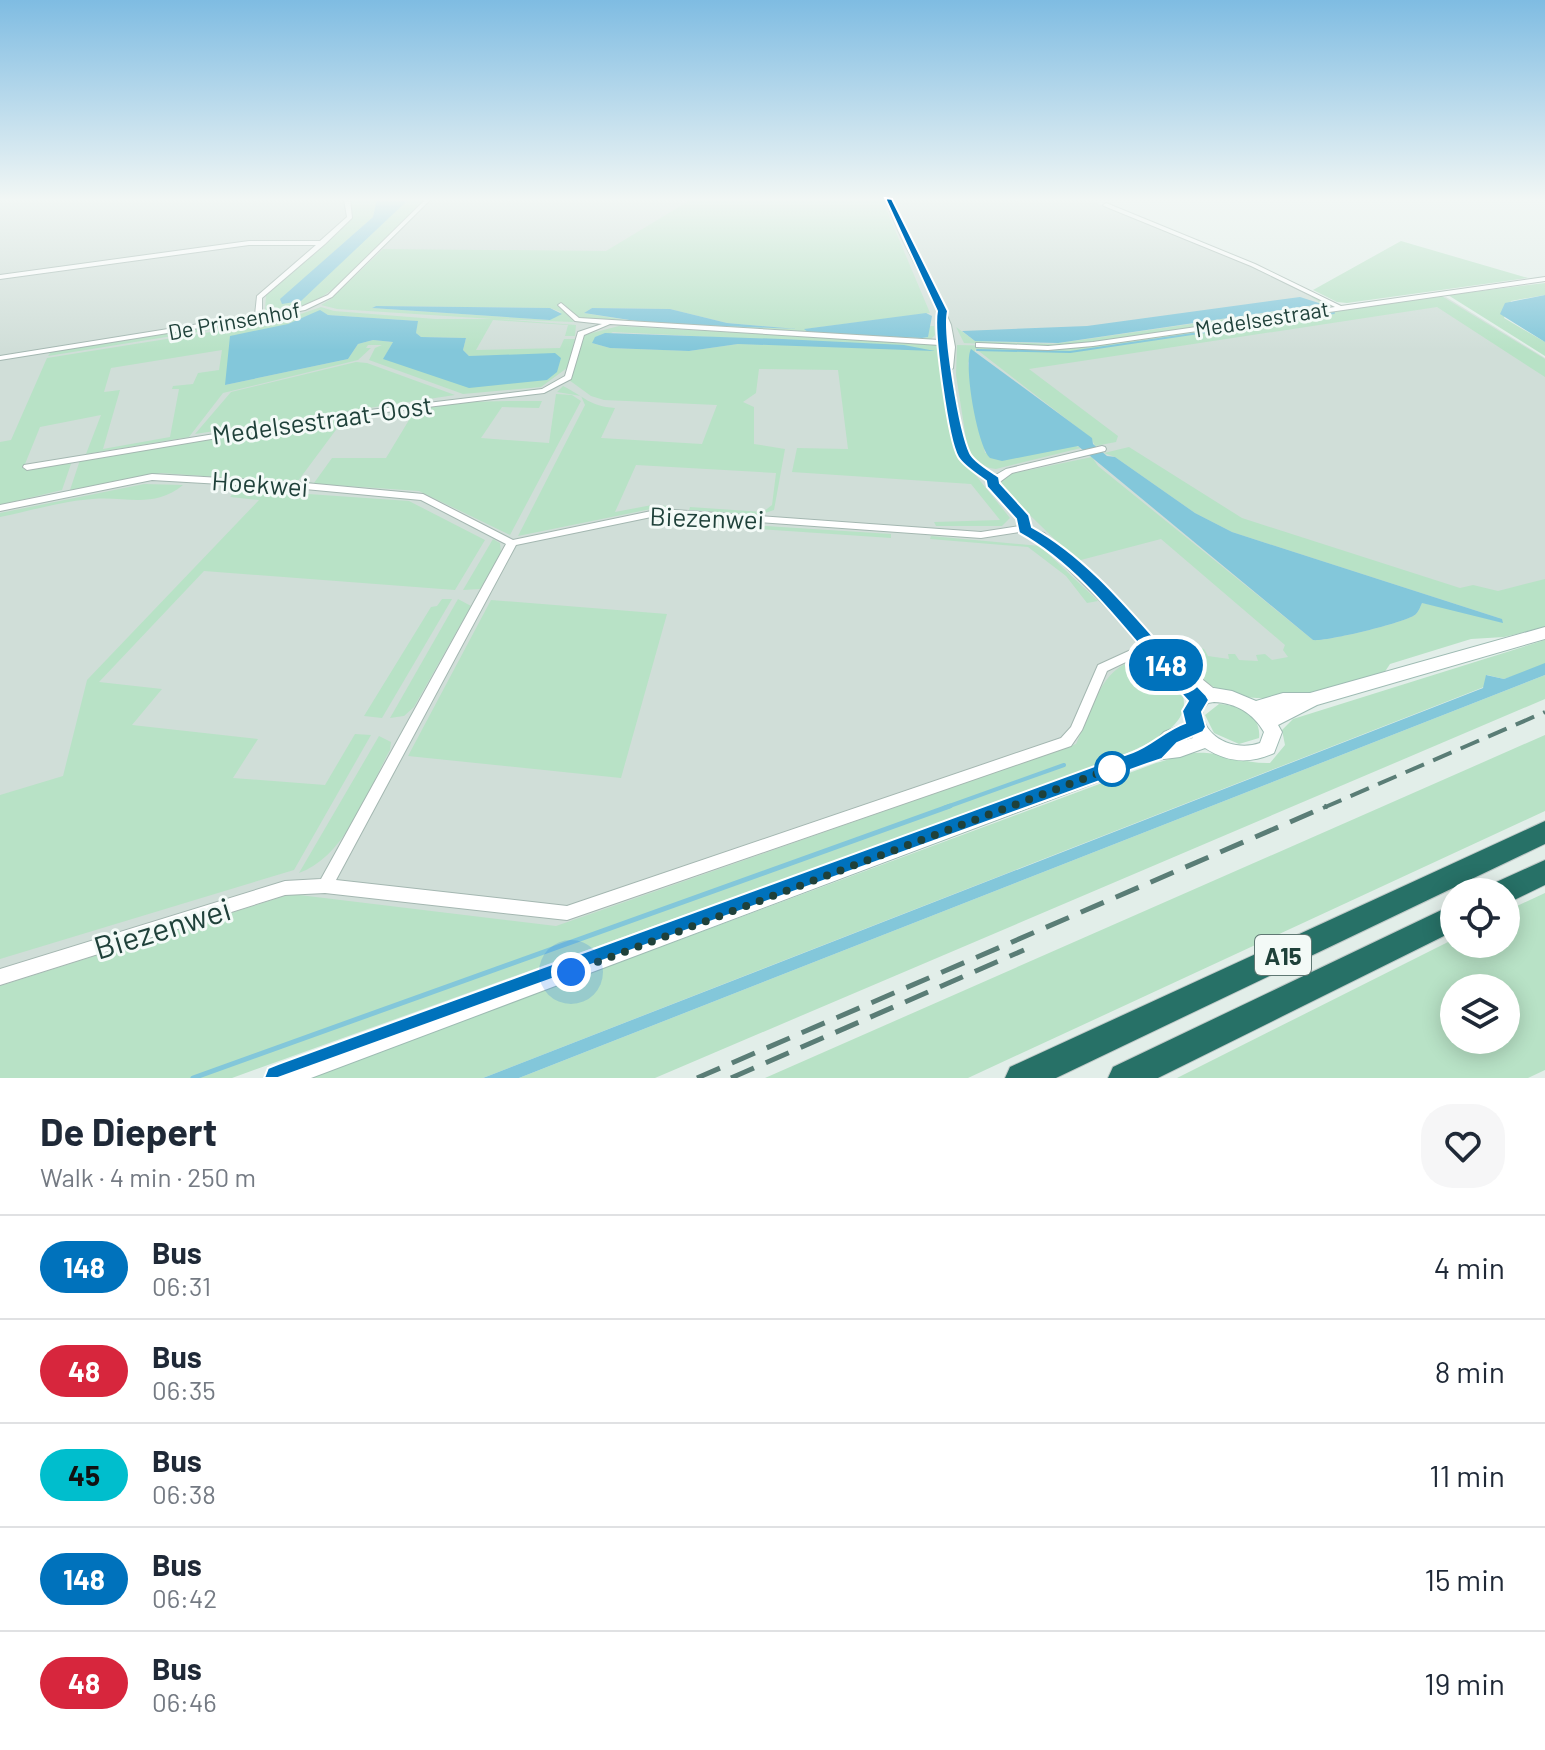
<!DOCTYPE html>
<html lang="en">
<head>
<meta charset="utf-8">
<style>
	:root { --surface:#fff; --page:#f6f6f7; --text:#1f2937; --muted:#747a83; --line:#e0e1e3 }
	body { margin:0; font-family:Barlow,sans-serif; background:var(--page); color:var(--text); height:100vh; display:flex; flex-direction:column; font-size:30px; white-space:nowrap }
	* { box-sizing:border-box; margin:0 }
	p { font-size:26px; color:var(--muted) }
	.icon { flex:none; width:44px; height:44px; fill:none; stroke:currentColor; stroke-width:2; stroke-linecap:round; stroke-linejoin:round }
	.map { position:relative; height:1078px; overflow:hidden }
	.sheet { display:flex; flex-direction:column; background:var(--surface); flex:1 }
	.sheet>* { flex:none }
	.badge { padding:0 16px; border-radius:26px; font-size:28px; line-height:52px }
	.tools { position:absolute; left:1440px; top:878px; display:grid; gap:16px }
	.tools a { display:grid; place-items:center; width:80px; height:80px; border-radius:50%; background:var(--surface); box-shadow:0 4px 20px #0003; font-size:40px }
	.you { position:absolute; width:40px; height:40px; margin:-20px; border:6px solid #fff; border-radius:50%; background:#1a73e8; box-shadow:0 0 0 12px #1a73e833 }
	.map>.badge { position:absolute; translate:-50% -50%; box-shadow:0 0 0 4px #fff }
	.round { display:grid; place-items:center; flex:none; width:84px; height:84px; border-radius:32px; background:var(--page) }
	.summary { display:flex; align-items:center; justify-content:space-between; height:136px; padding:0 40px }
	h1 { font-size:38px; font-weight:700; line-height:60px }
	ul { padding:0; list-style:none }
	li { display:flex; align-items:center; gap:24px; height:104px; padding:0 40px; border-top:2px solid var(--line) }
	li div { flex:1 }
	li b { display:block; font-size:30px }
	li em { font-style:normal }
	li .badge { min-width:88px; font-weight:700; text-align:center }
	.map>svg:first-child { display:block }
	.built { fill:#d0ded8 }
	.green { fill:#b8e2c6; fill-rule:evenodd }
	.water { fill:#83c7da }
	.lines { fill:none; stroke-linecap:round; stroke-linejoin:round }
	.stream-far2 { stroke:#83c7da; stroke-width:2 }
	.stream-far1 { stroke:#83c7da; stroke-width:4 }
	.stream { stroke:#83c7da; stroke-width:5 }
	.street-casing { stroke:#a4b7b1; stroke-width:2 }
	.secondary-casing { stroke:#9ebbb3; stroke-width:2 }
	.highway-casing { stroke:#c0cac8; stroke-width:2 }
	.street { fill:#fff; fill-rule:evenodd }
	.secondary { fill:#fff; fill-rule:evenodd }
	.highway { fill:#277167; fill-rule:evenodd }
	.rail-far1 { stroke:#5a7d76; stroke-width:4; stroke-dasharray:20 10; stroke-linecap:butt }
	.rail { stroke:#5a7d76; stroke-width:5; stroke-dasharray:25 13; stroke-linecap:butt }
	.line { fill:#0072bc; stroke:#fff; stroke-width:2 }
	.walk { stroke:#1f413a; stroke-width:8; stroke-dasharray:0 14.4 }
	.stop-dot { fill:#fff; stroke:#0072bc; stroke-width:4 }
	.labels { text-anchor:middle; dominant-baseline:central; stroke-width:6; stroke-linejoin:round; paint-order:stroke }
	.far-street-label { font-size:22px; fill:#1f413a; stroke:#f3faf7 }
	.shield { fill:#f3faf7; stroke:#5f7873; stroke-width:2 }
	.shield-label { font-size:24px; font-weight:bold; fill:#1f413a }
	.street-label { font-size:26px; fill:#1f413a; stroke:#f3faf7 }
	.near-street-label { font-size:32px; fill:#1f413a; stroke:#f3faf7 }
</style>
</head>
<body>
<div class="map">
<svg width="1545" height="1078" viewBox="0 0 1545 1078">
	<rect width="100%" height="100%" fill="#e2eee9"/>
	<!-- built -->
	<path class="built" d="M0,199H1087L1249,265L1346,311L1446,297L1545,358V613L1379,658L1230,667L1186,662L1163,674L1064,765L164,1078H0Z"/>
	<!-- green -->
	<path class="green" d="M350,199H377L373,217L281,299L351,252L409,199H426C385,234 324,324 265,311L266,295L353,218Z
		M692,199H882L930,313L805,329L808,333L922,338L928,337L929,326H934L935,335L929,341L578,318L564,304L559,306L574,322L497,319L576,325L575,336H565L568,325L493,320L476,350L560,348L564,339H575L567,368L541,387L463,394L369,360L375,348L382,345H368L366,348H371L358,360L223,393L189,437L86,454L101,415L40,427L23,469L72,461L62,490L0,505V442L11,440L47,358L280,321L321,307L334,311L435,319H493L337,309L321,305L331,299L383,249L606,251ZM376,306L550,308L561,312L550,320L372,308ZM592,308L670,309L727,323L797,329L632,321L584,313ZM320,311L328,315L417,321L416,333L421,337L466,338L463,350L469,356L559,355L384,358L393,342L373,340L358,344L348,359L225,385L288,324ZM222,350L219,370L198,373L193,384L173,386L172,389H179L170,437L103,449L120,390L104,392L111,368Z
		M1401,241L1418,246L1528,278L1347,303L1337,302L1313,290Z
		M1545,283V295L1511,301L1504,318L1545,342V356L1448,295Z
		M1440,295L1545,359V377L1437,307L1029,369L1118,436L1116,442L1095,446L1091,438L976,349L968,363L985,453L1074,445L1081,448L996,469C983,467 975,464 968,451L956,375L957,345L1075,348Z
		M1317,296L1334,306L1089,343L1028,346L964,343L956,327L975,341L1053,344L1315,306L1320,305L1318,301L1311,297Z
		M246,321L247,324L48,356L51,352Z
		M619,326L938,344L957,452L1010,518L1002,526H936L934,522L1000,520L971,484L792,472L797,448L848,449L838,370L759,369L756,393L743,402L754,407V444L785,449L774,510L759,515L689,510L690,507L763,512L772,505L776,473L636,465L615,512L652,505L671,506L670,509L656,508L518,536L585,405L581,396L557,392L563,386C585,397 589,406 615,408L601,438L702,444L717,405L604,400L591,396L569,380L584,335ZM613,332L918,347L738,344L689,351L610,348L592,343Z
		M356,362L367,363L455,395L195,434L231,392Z
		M556,394L572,395L581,401L510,535L419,491L161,473L70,490L80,460L344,419L298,481L314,483L332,458H386L415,410C456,400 500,401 542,401L539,408L502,407L481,438L549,443Z
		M1129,447L1242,518L1460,588L1473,585L1498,591L1545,579V627L1504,637L1471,639L1390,664L1384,673C1329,686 1263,715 1210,685C1191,674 1174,656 1157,642L1168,639L1204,649L1208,656L1229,659L1228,654H1235L1239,660L1258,661L1256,655L1265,654L1272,660L1288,657L1283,650L1285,645L1161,539L1077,561L1001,487L1002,481L1010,474L1092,457L1098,466L1313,640C1325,642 1409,622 1416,614C1419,611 1420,607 1422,603L1502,619L1232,532L1195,513L1115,457L1104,453Z
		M144,484L183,485C154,509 126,496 93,499C62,501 30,511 0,517V513Z
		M237,489L409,501L485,540L455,590L204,571L99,682L162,689L132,725L258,739L233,778L325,785L355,734L371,735L294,870L0,959V795L63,776L87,680L259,500L230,497Z
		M701,522L891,534V538L700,525Z
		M931,536L1040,546L1098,601L1087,603L1066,576L1028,547L930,539Z
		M493,539L500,543L501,553L480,589L463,590Z
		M442,599H452L382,718L364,716L431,607L437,606Z
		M458,599L471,606L414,707L404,716L390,718Z
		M491,600L667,614L621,778L408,756Z
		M1545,640V666L1504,679L1487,675L1484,687L483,1078H307L1156,763C1173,758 1189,751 1207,753C1229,754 1246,764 1270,763L1285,745L1282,730L1293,719Z
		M1130,662C1151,662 1166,666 1178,685C1206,729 1128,751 1098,766L232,1078H0V986L291,894L556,926L1076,744C1089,717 1099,672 1130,662Z
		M1545,675V699L655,1078H519Z
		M1219,704C1238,705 1262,715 1259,738L1239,744L1214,733L1205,715Z
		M1545,735V811L968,1078H765Z
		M379,736L391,742L390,750C367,792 346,856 299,873Z
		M1545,893V1070L1528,1078H1177L1454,939V944H1506V911ZM1454,988H1506V1040H1454Z"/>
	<!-- water -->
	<path class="water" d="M377,199H409L301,301L282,304L280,299L373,217Z
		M1545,295V342L1500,314L1505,303Z
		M1300,297L1322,304L1058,343L975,341L962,331L1087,326Z
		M376,306L550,308L562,314L550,320L372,308Z
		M592,308L670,309L727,323L797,329L649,323L584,313Z
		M320,310L328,315L418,321L416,333L421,337L466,338L463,350L469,356L555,353L561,358L557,372L547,380L469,388L383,359L393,342L373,340L358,344L348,359L225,385L230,336L288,324Z
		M926,313L932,316L928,337L922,338L809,333L804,329Z
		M605,333L782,339L904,345L935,351L738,344L689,351L610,348L592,343L595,337Z
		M971,349L1092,438L1093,444L1107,456L1115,457L1195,513L1232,532L1502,619L1503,623L1422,603C1420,607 1419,611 1416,614C1409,622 1325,642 1313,640L1078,446L1002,461L990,458C977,446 963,363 971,349Z
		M1545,663V675L519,1078H483L1483,688L1486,675L1504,679Z"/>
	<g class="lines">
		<!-- stream-far2 -->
		<path class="stream-far2" d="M977,350L1070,352L1334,313"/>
		<!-- stream-far1 -->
		<path class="stream-far1" d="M944,808L1064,765"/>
		<!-- stream -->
		<path class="stream" d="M193,1078L950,806"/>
		<defs>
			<path id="street" d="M344,199H350L352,218L325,244L262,298V314L301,307L328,295L426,199H431L332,297L305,310L261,318L258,320L255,319L0,360V356L255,315L257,296L316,245H249L0,279V275L249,241H320L347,217Z
				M886,199H891L897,220L942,304L951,325L955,347L953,368L951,370L964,446L976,464L994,476L1006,469L1102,446L1105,447L1106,449L1105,451L1012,473L997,484L1027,516L1030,529L1044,533L1156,642L1218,692L1220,695L1218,698C1208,702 1200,690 1192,684L1205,700L1203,703L1199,705L1195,703L1154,656L1151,650L1107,671L1082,730L1071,746L567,920L325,893L285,895L0,985V969L285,881L321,879L506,544L421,500L305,489L152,480L0,511V505L152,474L305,483L423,494L513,540L661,509L981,532L1020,526L1019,519L989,486L987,484L989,481L970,468L956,446L940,345L610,324L584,335L571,379L544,393L337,418L27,470L23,467L24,465L337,414L542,389L565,376L578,332L602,324L575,321L559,306L558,305L561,303L579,318L939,340L937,325L941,319C926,278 899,242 886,199ZM661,515L981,538L1019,532L1036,537L1144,644L1098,665L1071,727L1061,738L567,906L336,880L516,545Z
				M1106,203L1255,264L1341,306L1545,277V281L1093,346L1048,350L976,347V343H979L1048,346L1093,342L1335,307L1251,266L1104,206L1103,205Z"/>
			<path id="secondary" d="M1545,627V639L1317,705L1278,725L1282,732L1274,753C1250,764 1228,763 1205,748L1180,757L1156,760L311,1078H266L269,1069L278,1066L1149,748L1164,732L1186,723L1184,708L1196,693L1214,688L1232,691L1256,701L1283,693H1310ZM1214,702C1236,703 1253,713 1264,732L1260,743C1235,752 1203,738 1202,710L1208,703ZM1192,736L1193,738L1175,743L1176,742Z"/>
			<path id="highway" d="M1545,821V844L1056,1078H1005L1010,1067Z
				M1545,860V885L1506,904V892H1490L1494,883Z
				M1454,904V931L1158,1078H1108L1113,1067Z"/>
		</defs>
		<!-- street casing -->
		<use href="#street" class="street-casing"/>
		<!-- secondary casing -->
		<use href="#secondary" class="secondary-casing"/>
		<!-- highway casing -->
		<use href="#highway" class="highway-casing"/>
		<!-- street -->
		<use href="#street" class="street"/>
		<!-- secondary -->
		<use href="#secondary" class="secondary"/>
		<!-- highway -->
		<use href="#highway" class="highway"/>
		<!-- rail-far1 -->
		<path class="rail-far1" d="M1323,808L1545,712"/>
		<!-- rail -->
		<path class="rail" d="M697,1078L1327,806
			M731,1078L1024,950"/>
	</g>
	<!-- sky -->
	<linearGradient id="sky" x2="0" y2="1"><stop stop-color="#7fbce2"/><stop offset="0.57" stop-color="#f2f7f5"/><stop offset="1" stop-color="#f2f7f5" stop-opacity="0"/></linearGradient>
	<rect width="1545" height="350" fill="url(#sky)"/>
	<!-- line -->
	<path class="line" d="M885,198L892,199L948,311C943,333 960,432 970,453C974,462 991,471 999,477L1000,483L1029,515L1032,527C1100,564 1152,640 1206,695L1209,700L1202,712L1206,727L1203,732L1177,743L1162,759L1147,764L278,1078H264L268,1068L278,1064L1133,752C1152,745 1165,730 1185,723L1182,711L1188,701C1135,645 1088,571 1019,533L1016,519L987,487L986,481C978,475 963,466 958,457C948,440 933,331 937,311Z"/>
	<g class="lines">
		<!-- walk -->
		<path class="walk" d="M571,972L1115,767L1112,769"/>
	</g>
	<!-- markers -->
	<circle class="stop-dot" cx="1112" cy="769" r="16"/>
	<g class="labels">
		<!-- far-street labels -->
		<g class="far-street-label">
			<text transform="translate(1262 318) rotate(-9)">Medelsestraat</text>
			<text transform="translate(234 320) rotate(-10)">De Prinsenhof</text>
		</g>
		<!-- shield labels -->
		<rect class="shield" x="1255" y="935" width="56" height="40" rx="6"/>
		<g class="shield-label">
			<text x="1283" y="955">A15</text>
		</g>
		<!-- street labels -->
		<g class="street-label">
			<text transform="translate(322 419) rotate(-8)">Medelsestraat-Oost</text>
			<text transform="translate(260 483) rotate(4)">Hoekwei</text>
			<text transform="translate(707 517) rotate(2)">Biezenwei</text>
		</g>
		<!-- near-street labels -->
		<g class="near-street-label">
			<text transform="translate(162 927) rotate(-17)">Biezenwei</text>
		</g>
	</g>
</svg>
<div class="tools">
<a><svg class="icon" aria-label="locate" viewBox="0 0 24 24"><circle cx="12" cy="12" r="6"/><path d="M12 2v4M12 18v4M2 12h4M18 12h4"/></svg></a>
<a><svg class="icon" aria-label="layers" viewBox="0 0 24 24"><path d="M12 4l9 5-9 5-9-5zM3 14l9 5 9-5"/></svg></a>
</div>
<div class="you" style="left:571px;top:972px"></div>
<b class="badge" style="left:1166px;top:665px;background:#0072bc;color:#fff">148</b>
</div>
<section class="sheet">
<div class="summary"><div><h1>De Diepert</h1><p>Walk · 4 min · 250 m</p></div><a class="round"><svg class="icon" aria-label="heart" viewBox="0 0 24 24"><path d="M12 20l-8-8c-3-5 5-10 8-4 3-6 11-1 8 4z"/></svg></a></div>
<ul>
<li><span class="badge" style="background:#0072bc;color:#fff">148</span><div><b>Bus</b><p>06:31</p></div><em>4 min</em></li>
<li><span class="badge" style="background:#d7263d;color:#fff">48</span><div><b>Bus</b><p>06:35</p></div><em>8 min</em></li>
<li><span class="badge" style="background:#00becd;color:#111">45</span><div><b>Bus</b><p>06:38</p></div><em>11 min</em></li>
<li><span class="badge" style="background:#0072bc;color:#fff">148</span><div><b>Bus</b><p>06:42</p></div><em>15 min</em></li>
<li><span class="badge" style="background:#d7263d;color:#fff">48</span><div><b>Bus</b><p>06:46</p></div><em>19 min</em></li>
</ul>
</section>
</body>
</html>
